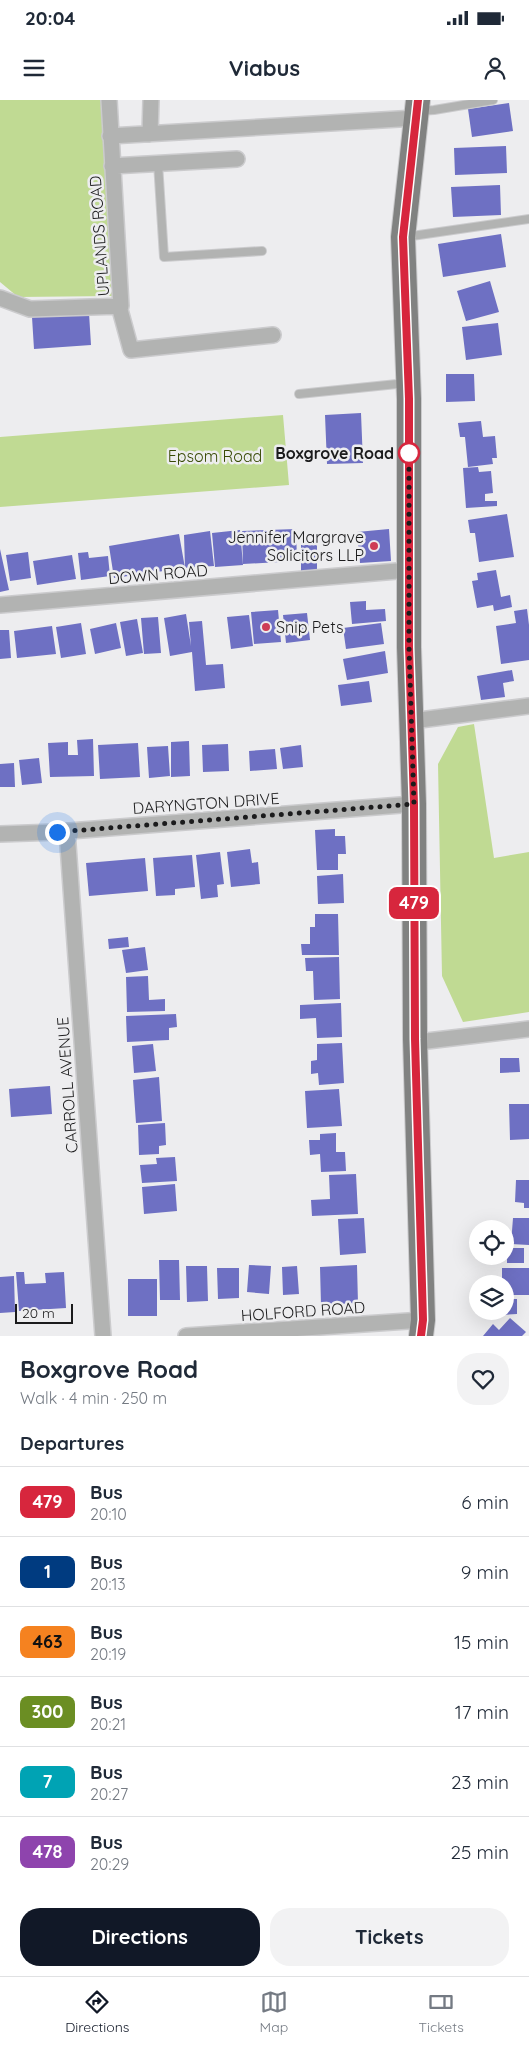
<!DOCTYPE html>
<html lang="en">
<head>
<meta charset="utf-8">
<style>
	:root { --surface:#fff; --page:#f2f2f3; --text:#1f2937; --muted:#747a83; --line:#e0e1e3; --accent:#111827 }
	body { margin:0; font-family:Quicksand,sans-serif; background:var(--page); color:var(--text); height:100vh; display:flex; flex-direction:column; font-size:19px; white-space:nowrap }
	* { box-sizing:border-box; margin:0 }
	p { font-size:16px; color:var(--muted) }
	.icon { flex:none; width:28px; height:28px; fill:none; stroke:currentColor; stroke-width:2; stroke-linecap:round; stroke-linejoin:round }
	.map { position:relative; height:1236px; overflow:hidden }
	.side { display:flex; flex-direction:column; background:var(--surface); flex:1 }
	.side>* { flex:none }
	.badge { padding:0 10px; border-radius:8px; font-size:18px; line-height:32px }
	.fabs { position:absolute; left:469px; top:1120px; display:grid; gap:10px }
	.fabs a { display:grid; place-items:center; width:45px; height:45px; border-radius:50%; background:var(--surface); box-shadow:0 5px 20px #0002; font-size:25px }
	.scale { position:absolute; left:15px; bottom:12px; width:58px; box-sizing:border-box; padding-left:5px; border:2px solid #1b1b1c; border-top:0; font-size:14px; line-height:18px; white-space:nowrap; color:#1b1b1c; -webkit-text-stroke:4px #ededef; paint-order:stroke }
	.you { position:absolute; width:25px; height:25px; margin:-12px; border:4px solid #fff; border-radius:50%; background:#1a73e8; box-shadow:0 0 0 8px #1a73e833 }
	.map>.badge { position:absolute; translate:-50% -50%; box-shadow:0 0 0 2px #fff }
	h2 { padding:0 20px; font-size:19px; line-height:45px }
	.round { display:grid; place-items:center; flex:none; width:52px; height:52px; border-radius:20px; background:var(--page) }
	.summary { display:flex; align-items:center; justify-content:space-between; height:85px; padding:0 20px }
	h1 { font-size:24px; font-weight:700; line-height:38px }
	.cta { display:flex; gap:10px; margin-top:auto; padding:10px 20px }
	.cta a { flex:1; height:58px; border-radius:20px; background:var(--accent); color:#fff; font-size:20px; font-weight:700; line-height:58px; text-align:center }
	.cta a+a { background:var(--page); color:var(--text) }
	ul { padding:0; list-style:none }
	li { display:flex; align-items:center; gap:15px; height:70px; padding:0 20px; border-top:1px solid var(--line) }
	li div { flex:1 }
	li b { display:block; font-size:19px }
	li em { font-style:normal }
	li .badge { min-width:55px; font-weight:700; text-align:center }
	.status { display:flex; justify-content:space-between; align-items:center; height:35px; padding:0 25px; background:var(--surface); direction:ltr }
	.status svg { height:14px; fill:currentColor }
	header { display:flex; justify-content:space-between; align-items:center; height:65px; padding:0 20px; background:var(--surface); font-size:22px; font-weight:700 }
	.tabs { display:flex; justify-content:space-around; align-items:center; height:70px; border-top:1px solid var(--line); background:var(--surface); font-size:14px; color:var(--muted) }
	.tabs a { display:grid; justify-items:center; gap:2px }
	.tabs .selected { color:var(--accent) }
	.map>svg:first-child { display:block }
	.green { fill:#c0da93 }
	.building { fill:#6e70c3 }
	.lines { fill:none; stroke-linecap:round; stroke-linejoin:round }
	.service-casing { stroke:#cbcbcd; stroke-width:10 }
	.minor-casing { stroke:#cbcbcd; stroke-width:18 }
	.primary-casing { stroke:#cbcbcd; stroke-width:26 }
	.service { stroke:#b2b3b2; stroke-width:8 }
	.minor { stroke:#b2b3b2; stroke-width:15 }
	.primary { stroke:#818281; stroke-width:24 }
	.line-casing { stroke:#fff; stroke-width:11 }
	.line { stroke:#d7263d; stroke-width:8 }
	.walk { stroke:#1b1b1c; stroke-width:5; stroke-dasharray:0 9 }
	.stop-dot { fill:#fff; stroke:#d7263d; stroke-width:2.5 }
	.poi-dot { fill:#ce3d56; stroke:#ededef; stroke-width:2 }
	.labels { text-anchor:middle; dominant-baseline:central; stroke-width:5; stroke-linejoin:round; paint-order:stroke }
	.street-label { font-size:16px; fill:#1b1b1c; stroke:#ededef }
	.stop-label { font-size:16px; font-weight:bold; fill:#1b1b1c; stroke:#ededef; text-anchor:end }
	.park-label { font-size:16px; fill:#384b05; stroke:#ededef }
	.poi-label { font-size:16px; fill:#1b1b1c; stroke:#ededef; text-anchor:end }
</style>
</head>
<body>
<div class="status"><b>20:04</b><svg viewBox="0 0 49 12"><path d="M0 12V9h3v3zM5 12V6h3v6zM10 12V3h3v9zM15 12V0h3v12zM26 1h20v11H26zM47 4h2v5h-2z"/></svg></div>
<header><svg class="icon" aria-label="menu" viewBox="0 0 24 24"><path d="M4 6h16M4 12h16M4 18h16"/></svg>Viabus<svg class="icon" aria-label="person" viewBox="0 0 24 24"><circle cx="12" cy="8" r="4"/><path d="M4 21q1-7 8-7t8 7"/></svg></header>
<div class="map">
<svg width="529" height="1236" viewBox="0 0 529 1236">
	<rect width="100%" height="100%" fill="#ededef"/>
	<!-- green -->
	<path class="green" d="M0,0H104L113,196L18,197L0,182Z
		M283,315L289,385L0,407V337Z
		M474,624L494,758L529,752V912L463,922L442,876L438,664L458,627Z"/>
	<!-- building -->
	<path class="building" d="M509,3L513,31L472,37L468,9Z
		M506,46L507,73L455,75L454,48Z
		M500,85L501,115L453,117L451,87Z
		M501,134L506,167L443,177L438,144Z
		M490,181L499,212L466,221L457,191Z
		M89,213L91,245L34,249L32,217Z
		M498,223L502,255L466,260L462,227Z
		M446,274H474L475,301L446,302Z
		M361,313L363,363L327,364L325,315Z
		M481,321L483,337L495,336L497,358H492L493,364L468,367L465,337H460L458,323Z
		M478,367L479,372L491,371L493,393L485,394V401H497V406L466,408L463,368Z
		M507,414L514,457L479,462L475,433H470L468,420Z
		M296,429L297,461L243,464L242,431Z
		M389,429L391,461L360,463L357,432Z
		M240,430L243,465L215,467L212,433Z
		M210,431L214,466L185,468L114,478L109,446L179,434L185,468L184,435Z
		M301,445H317V470L301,471Z
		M0,449L9,490L0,492Z
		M28,452L31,478L10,481L6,455Z
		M88,452L89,458L108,456L110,476L81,480L78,453Z
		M72,455L76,479L37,485L33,461Z
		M496,470L501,497L510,495L512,507L494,511L493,505L477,508L472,481L478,480L477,473Z
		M366,501V510L385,509L386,521L352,524L350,502Z
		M527,509L529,525V560L501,564L496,526L516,523L514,511Z
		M278,510L281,542L254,544L251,512Z
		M307,513L310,540L286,543L283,515Z
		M186,514L191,546L189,522L202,521L206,565L223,564L225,588L195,591L192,552L170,556L164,518Z
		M249,515L253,546L231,549L227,517Z
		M158,517L161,553L144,554L141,518Z
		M137,519L143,553L126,556L120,522Z
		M81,523L86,554L61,558L56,527Z
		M116,523L121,548L95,554L90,529Z
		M381,523L384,544L346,549L343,528Z
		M52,526L56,554L17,558L14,531Z
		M0,530H9L11,558L0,559Z
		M385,551L388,573L347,580L343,559Z
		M512,570L514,581L503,583L505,597L481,600L477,576Z
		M369,581L372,602L341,606L338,585Z
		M93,639L94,676L50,677L48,643L68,642V655H78L77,640Z
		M189,641L190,676L171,677V642Z
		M138,643L140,677L100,679L98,645Z
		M228,644L229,671L203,672L202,645Z
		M301,645L303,667L283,669L280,648Z
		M168,646L170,676L149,678L147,647Z
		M275,649L277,669L250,671L249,651Z
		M39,658L42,683L22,685L19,660Z
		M14,663L15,687H0V664Z
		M335,729V736H345L346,754H338V770H317L315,730Z
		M250,749L252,763L258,762L260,784L231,787L227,752Z
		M220,752L224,784L217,785L218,797L201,799L196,755Z
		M192,755L195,787L175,789V795L156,796L153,758Z
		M145,758L148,791L89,796L86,763Z
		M343,774L344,803L318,804L317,776Z
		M315,814H338L339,855H302L301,844H310V827H315Z
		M128,837L129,847L109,849L108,839Z
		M145,847L148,870L126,873L122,850Z
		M339,857L340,899L314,900L313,871H306L305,858Z
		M148,876L149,900L165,899V911L127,912L126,877Z
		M341,903L342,937L317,938L316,918L300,919V905Z
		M176,914L177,927L169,928V940L127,942L126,916Z
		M342,943L344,983L319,985L318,973L311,974V961L317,960V944Z
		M153,944L156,971L134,973L132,946Z
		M500,958H519L520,972L500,973Z
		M159,977L162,1021L136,1023L133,980Z
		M50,986L52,1014L11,1017L9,989Z
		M339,989L342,1026L307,1028L305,991Z
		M509,1004H529V1039L510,1040Z
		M165,1023L166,1045L159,1046V1054L139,1055L138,1025Z
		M336,1033V1052H345L346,1071L321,1072L320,1054L310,1055L309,1040H320V1034Z
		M175,1057L177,1081L142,1083L140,1065L157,1064L156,1058Z
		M356,1074L358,1114L312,1116L311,1100L330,1099L329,1075Z
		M516,1080H529V1108H524V1103L515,1102Z
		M175,1084L177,1111L144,1114L142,1087Z
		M364,1118L366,1153L340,1155L338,1119Z
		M513,1118H529V1145L511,1144Z
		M507,1148H524V1163H507Z
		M159,1160H179L180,1200H160Z
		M249,1165L271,1166L269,1194L247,1192Z
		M357,1165L358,1203L321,1205L320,1167Z
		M186,1166H207L208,1201L187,1202Z
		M297,1166L299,1194L283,1195L282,1167Z
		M217,1168H239V1198L218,1199Z
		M502,1168H529V1195H505V1184H502Z
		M16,1172H24L25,1184L46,1183L45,1173L64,1172L66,1208L19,1211Z
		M14,1176L15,1212L0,1213V1177Z
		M128,1179H157V1216H128Z
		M505,1199H517V1214L500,1215V1211H505Z
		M510,1218L526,1232L522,1236H483L493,1224L499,1230Z"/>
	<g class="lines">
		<defs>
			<path id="service" d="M419,11L434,10L493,0
				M158,63L164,157L262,151
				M405,137L529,119
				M299,294L407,283"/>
			<path id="minor" d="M150,34L151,0
				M110,36L416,18
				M112,66L237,59
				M0,198L30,209L121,206L109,0
				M119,206L131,250L273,235
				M0,505L409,470
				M412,621L529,606
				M67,731L103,1236
				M0,734L57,732L414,704
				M415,939L427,941L529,929
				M186,1236L423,1220"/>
			<path id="primary" d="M418,0L403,137L409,299V547L414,704L415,939L423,1220L421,1236"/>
		</defs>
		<!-- service casing -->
		<use href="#service" class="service-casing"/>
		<!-- minor casing -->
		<use href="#minor" class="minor-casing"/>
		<!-- primary casing -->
		<use href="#primary" class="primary-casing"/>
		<!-- service -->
		<use href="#service" class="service"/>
		<!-- minor -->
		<use href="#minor" class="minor"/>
		<!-- primary -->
		<use href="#primary" class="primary"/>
	</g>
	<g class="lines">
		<defs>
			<path id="line" d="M418,0L403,137L409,299V547L414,704L415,939L423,1220L421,1236"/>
		</defs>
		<!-- line casing -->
		<use href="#line" class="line-casing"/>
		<!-- line -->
		<use href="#line" class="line"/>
		<!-- walk -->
		<path class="walk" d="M57,732L414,704L409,547V353"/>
	</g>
	<!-- markers -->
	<circle class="stop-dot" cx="409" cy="353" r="10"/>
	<g class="poi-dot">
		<circle cx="374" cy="446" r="5"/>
		<circle cx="266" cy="527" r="5"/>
	</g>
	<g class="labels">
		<!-- street labels -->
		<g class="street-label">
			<text transform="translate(99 136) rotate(-94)">UPLANDS ROAD</text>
			<text transform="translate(158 474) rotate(-5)">DOWN ROAD</text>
			<text transform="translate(206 703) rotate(-4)">DARYNGTON DRIVE</text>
			<text transform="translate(67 985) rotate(-94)">CARROLL AVENUE</text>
			<text transform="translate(303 1211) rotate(-4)">HOLFORD ROAD</text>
		</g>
		<!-- stop labels -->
		<g class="stop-label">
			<text x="394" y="353">Boxgrove Road</text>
		</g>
		<!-- park labels -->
		<g class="park-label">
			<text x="215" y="356">Epsom Road</text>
		</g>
		<!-- poi labels -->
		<g class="poi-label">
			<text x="364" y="437">Jennifer Margrave<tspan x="364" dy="18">Solicitors LLP</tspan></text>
			<text x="276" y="527" text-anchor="start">Snip Pets</text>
		</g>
	</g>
</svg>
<div class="fabs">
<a><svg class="icon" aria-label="locate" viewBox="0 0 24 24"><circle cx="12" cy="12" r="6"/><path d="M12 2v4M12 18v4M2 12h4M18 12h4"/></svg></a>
<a><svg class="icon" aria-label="layers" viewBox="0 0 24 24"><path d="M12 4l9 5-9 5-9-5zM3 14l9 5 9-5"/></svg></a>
</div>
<div class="scale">20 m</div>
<div class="you" style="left:57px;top:732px"></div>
<b class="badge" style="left:414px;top:803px;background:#d7263d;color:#fff">479</b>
</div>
<section class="side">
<div class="summary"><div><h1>Boxgrove Road</h1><p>Walk · 4 min · 250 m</p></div><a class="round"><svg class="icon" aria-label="heart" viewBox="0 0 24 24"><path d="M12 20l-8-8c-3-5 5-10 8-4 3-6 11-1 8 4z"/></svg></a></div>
<h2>Departures</h2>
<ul>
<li><span class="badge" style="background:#d7263d;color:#fff">479</span><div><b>Bus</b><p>20:10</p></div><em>6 min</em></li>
<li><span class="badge" style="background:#003b80;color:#fff">1</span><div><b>Bus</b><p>20:13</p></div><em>9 min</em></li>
<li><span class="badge" style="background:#f58220;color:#111">463</span><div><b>Bus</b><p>20:19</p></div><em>15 min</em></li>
<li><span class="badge" style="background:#6b8e23;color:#fff">300</span><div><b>Bus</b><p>20:21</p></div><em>17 min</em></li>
<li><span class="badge" style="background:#00a3b4;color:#fff">7</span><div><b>Bus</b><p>20:27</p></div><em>23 min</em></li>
<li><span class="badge" style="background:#8e44ad;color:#fff">478</span><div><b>Bus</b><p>20:29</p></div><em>25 min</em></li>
</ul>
<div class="cta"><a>Directions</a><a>Tickets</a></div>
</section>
<nav class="tabs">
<a class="selected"><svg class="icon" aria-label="directions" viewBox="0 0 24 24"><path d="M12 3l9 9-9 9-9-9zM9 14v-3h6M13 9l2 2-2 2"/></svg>Directions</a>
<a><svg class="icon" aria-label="map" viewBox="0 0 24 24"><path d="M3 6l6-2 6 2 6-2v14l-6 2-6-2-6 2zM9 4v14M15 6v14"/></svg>Map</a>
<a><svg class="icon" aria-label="tickets" viewBox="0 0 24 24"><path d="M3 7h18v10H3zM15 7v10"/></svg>Tickets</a>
</nav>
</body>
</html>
